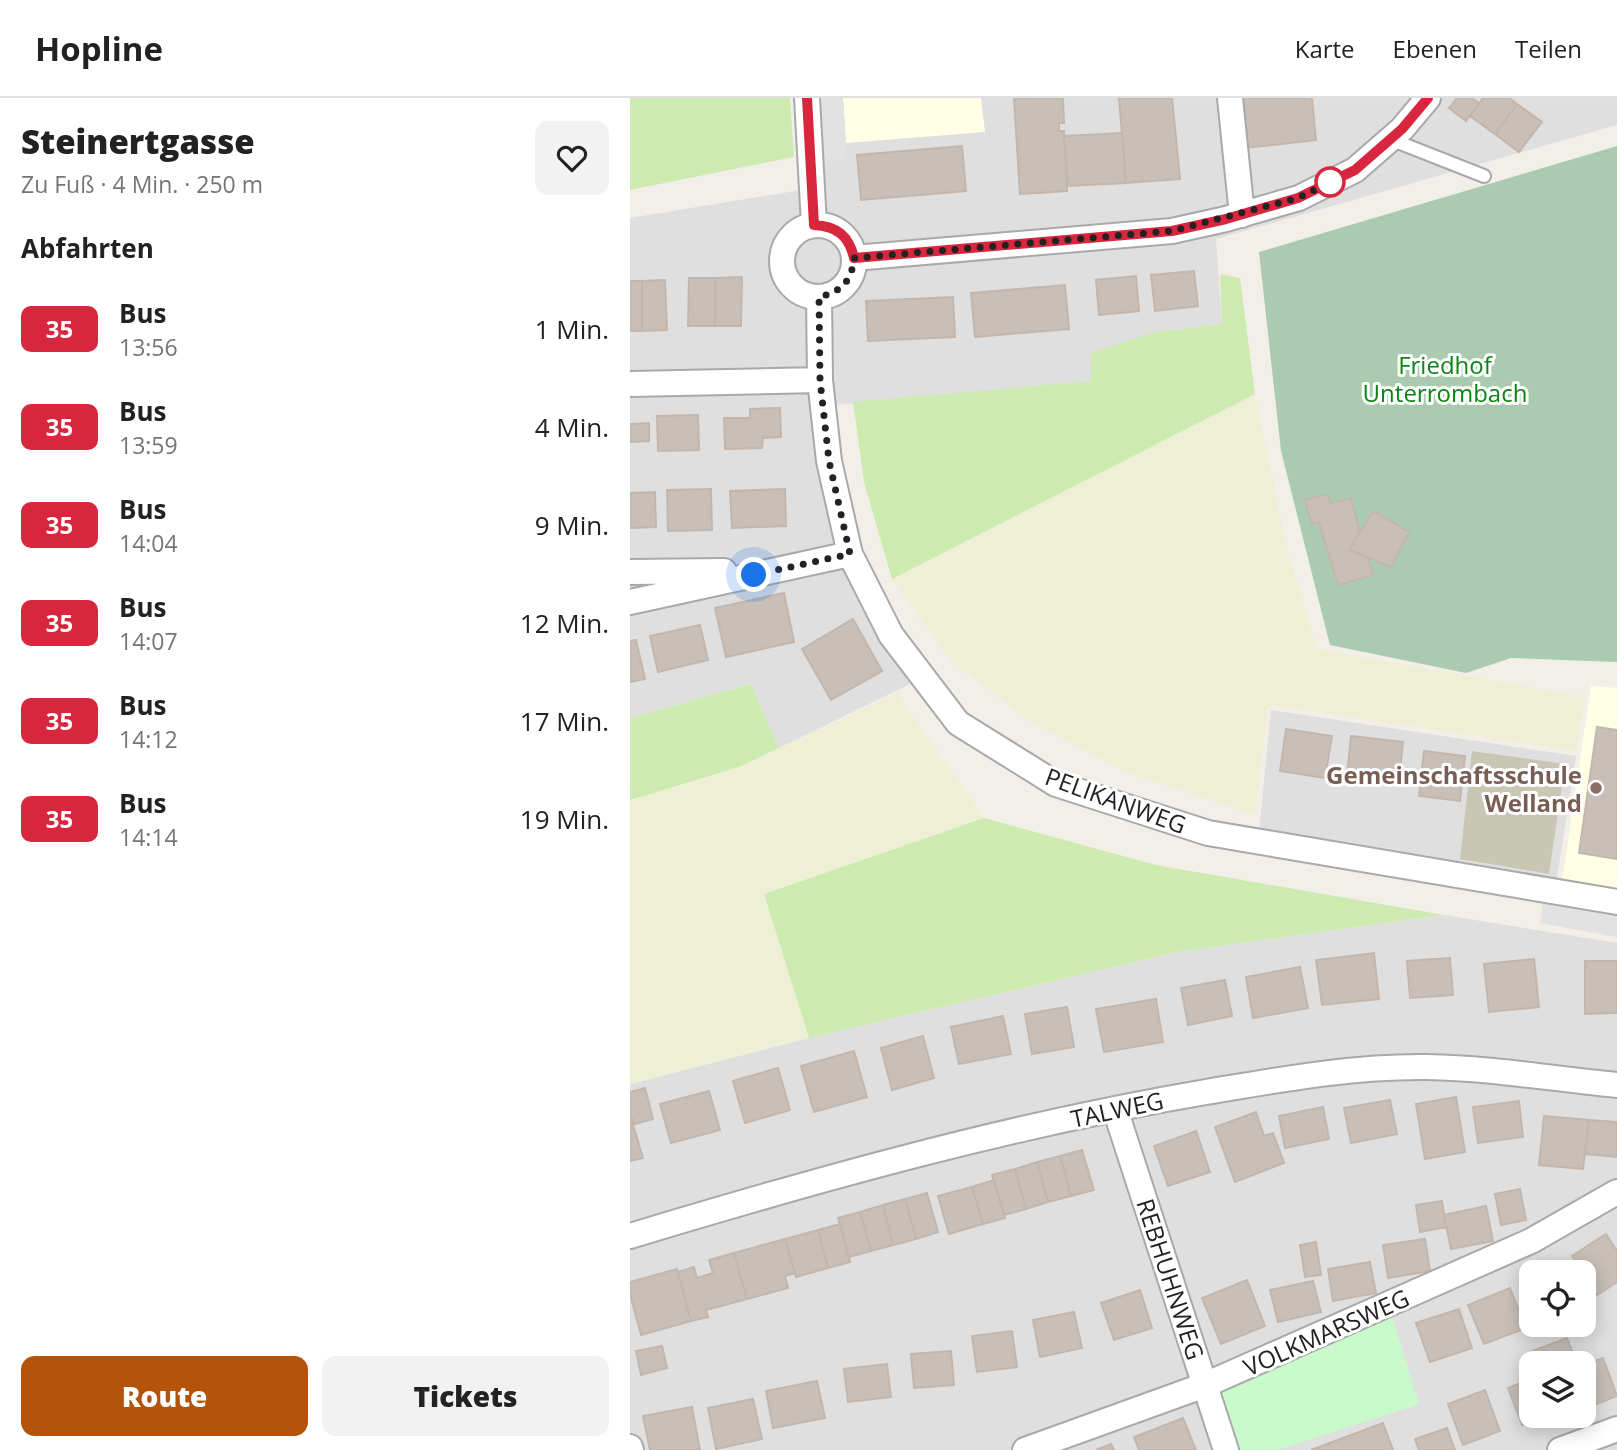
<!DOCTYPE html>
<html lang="de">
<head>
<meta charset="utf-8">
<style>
	:root { --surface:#fff; --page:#f2f2f2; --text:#222; --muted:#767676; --line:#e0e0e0; --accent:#b45309 }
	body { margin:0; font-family:"Open Sans",sans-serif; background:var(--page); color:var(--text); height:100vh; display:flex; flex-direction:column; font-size:26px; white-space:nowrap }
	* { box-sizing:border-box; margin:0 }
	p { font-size:23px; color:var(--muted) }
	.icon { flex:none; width:38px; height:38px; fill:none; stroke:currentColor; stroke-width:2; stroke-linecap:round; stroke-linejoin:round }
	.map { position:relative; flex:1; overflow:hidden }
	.side { display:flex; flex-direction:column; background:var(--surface); width:630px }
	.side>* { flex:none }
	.badge { padding:0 14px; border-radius:10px; font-size:24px; line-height:46px }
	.buttons { position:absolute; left:889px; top:1162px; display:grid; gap:14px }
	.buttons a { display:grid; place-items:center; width:77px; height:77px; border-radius:14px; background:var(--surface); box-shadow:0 4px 18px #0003; font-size:35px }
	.you { position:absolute; width:35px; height:35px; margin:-18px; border:5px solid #fff; border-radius:50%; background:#1a73e8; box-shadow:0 0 0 10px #1a73e833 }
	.map>.badge { position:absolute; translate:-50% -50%; box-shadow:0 0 0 4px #fff }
	h2 { padding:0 21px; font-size:26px; line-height:63px }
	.round { display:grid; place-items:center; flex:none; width:74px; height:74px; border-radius:14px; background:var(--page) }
	.overview { display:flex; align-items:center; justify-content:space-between; height:119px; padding:0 21px }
	h1 { font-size:33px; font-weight:800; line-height:52px }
	.cta { display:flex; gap:14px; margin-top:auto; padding:14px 21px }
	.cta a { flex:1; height:80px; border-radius:14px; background:var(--accent); color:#fff; font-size:28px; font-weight:800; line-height:80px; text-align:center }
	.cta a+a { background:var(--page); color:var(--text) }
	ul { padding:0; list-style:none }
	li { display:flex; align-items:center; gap:21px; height:98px; padding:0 21px }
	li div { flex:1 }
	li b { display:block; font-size:26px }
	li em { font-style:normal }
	li .badge { min-width:77px; font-weight:700; text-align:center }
	header { display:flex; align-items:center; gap:42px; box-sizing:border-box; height:98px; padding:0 35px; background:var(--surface); border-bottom:2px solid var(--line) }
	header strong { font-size:33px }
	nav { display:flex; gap:38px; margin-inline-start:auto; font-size:24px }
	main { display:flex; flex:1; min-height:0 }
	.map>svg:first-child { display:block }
	.residential { fill:#e0dfdf; fill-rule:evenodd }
	.education { fill:#ffffe5 }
	.construction { fill:#c7c7b4 }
	.farmland { fill:#eef0d5 }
	.grass { fill:#cdebb0 }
	.cemetery { fill:#aacbaf }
	.park { fill:#c8facc }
	.parking { fill:#e2e2e2 }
	.building { fill:#c7bfb8; stroke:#c4b6ab; stroke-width:2 }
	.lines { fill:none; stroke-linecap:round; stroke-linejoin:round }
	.service-casing { stroke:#a9a9a9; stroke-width:16 }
	.minor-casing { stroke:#a9a9a9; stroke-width:28 }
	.service { stroke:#fff; stroke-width:12 }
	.minor { stroke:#fff; stroke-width:24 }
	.line-casing { stroke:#fff; stroke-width:16 }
	.line { stroke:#d7263d; stroke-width:10 }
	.walk { stroke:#222; stroke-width:7; stroke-dasharray:0 12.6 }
	.stop-dot { fill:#fff; stroke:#d7263d; stroke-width:3.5 }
	.education-dot { fill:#8d6e63; stroke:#fff; stroke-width:2.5 }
	.labels { text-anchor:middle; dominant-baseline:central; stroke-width:6; stroke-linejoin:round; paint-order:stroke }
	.park-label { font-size:24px; fill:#0c8416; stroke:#fff }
	.education-label { font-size:24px; font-weight:bold; fill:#785e54; stroke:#fff; text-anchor:end }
	.street-label { font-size:24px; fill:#222; stroke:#fff }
</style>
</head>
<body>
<header>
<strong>Hopline</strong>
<nav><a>Karte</a><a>Ebenen</a><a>Teilen</a></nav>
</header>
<main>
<section class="side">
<div class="overview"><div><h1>Steinertgasse</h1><p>Zu Fuß · 4 Min. · 250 m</p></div><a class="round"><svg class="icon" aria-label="heart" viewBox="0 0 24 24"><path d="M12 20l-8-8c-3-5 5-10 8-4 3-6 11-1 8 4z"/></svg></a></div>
<h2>Abfahrten</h2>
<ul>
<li><span class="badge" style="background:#d7263d;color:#fff">35</span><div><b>Bus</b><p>13:56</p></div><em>1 Min.</em></li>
<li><span class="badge" style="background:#d7263d;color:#fff">35</span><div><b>Bus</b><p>13:59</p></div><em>4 Min.</em></li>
<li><span class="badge" style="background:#d7263d;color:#fff">35</span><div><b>Bus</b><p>14:04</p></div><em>9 Min.</em></li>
<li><span class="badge" style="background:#d7263d;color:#fff">35</span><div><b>Bus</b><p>14:07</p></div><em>12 Min.</em></li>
<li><span class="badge" style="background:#d7263d;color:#fff">35</span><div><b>Bus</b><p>14:12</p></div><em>17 Min.</em></li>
<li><span class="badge" style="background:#d7263d;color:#fff">35</span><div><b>Bus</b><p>14:14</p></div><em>19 Min.</em></li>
</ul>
<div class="cta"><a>Route</a><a>Tickets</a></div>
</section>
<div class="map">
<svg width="987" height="1352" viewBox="0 0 987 1352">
	<rect width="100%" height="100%" fill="#f2efe9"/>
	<!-- residential -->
	<path class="residential" d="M177,0H987V27L586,141L592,226L525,234L461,283L184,309L192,372L282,585L149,650L121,586L0,620V120L165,93L183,81Z
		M641,612L946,658L926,786L629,734Z
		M814,817L987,845V1352H0V986L179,940L547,854ZM901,1174H954V1227H901ZM901,1265H954V1318H901Z"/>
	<!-- education -->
	<path class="education" d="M213,0H351L355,34L216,45Z
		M961,588L987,590V799L931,789Z"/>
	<!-- construction -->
	<path class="construction" d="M842,653L935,666L919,776L830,761Z"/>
	<!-- farmland -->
	<path class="farmland" d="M625,296L658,455L687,551L955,599L946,653L638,607L625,716L496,674L403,625L321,563L262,481Z
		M267,595L354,720L134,796L179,940L0,986V702L109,669Z"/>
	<!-- grass -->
	<path class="grass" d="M0,0H160L164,59L0,92Z
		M590,176L610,180L625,296L262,481L234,384L223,304L461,283V255L525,234L592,226Z
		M121,586L149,650L109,669L0,702V620Z
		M354,720L526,767L814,817L547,854L179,940L134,796Z"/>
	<!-- cemetery -->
	<path class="cemetery" d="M987,48V564L881,560L836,575L700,547L651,353L629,154Z"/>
	<!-- park -->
	<path class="park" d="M760,1212L789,1306L648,1352H607L586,1291Z"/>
	<!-- parking -->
	<path class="parking" d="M177,0H213L217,61L182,63Z
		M915,791L987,804V839L910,825Z"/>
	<!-- building -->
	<path class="building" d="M433,0L434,25H429V33H434L437,93L390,96L384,1Z
		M489,0H542L550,81L496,85Z
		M611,0H682L686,42L616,50Z
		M827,0H842L849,5L836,23L819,10Z
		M853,0H879L887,6L865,36L840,18Z
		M887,6L912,24L889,54L865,36Z
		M492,35L496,85L438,88L434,38Z
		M332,48L336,93L231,102L227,57Z
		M564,173L568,208L525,213L521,177Z
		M506,178L509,213L469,217L466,182Z
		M112,179L111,228H85V180Z
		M59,180H85V228H58Z
		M35,182L37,232L12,233V183Z
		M0,183H12V233H0Z
		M435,187L439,231L345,239L341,195Z
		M323,199L325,239L238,243L236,203Z
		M150,310L151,339L133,340L132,350L95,351L94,320H120V311Z
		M68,317L69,352L28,353L27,318Z
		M19,325V343L0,344V326Z
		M81,391L82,432L38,433L37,392Z
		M155,391L156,428L102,430L100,393Z
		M25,394L26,429L0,430V395Z
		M698,396L700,405L721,400L730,434L719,452L737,458L743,477L708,487L689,424L682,426L675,402Z
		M743,413L779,434L761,469L719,452Z
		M154,495L164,544L96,559L85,510Z
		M223,521L252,573L201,602L172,551Z
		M70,527L78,562L28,574L20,538Z
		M6,542L15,581L0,584V543Z
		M967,629L987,632V761L949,755Z
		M656,631L702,638L695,680L650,673Z
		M721,638L773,644L769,683L717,678Z
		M794,653L835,658L830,703L789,698Z
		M744,855L749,901L692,907L686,862Z
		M820,860L823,897L780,900L777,863Z
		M904,861L909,909L859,914L854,866Z
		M955,863H987V915L955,916Z
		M670,869L678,910L623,920L616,879Z
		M595,882L602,918L558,927L551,890Z
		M526,901L533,944L474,954L466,911Z
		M437,909L444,949L402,956L395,916Z
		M373,918L381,956L329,966L321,929Z
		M293,938L304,980L262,992L251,950Z
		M224,953L237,999L184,1014L171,968Z
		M148,970L160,1012L115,1025L103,983Z
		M15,990L23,1021L5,1026L0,1017V994Z
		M79,993L90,1032L41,1045L30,1006Z
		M826,999L835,1054L795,1061L786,1006Z
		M760,1002L767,1036L721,1045L714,1010Z
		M889,1003L893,1039L848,1045L843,1009Z
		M693,1009L699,1041L655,1050L649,1018Z
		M626,1014L634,1038L643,1035L654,1065L605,1084L585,1029Z
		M0,1017L13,1060L0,1063Z
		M914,1018L959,1022L953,1071L909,1067Z
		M959,1022L987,1024V1059L955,1056Z
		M566,1033L580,1074L538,1088L524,1048Z
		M452,1052L464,1092L441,1098L430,1058Z
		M430,1058L441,1098L418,1104L407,1064Z
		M407,1064L418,1104L396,1111L385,1071Z
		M385,1071L396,1111L374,1117L362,1077Z
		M364,1082L375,1120L353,1126L342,1089Z
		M342,1089L353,1126L319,1136L308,1098Z
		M890,1091L896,1122L871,1127L865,1096Z
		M297,1095L308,1134L286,1141L275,1101Z
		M275,1101L286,1141L263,1147L253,1107Z
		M812,1103L816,1129L790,1134L786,1107Z
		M253,1107L263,1147L241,1153L230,1114Z
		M856,1108L863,1143L821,1151L814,1117Z
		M230,1114L241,1153L219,1159L208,1120Z
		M210,1126L220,1164L198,1170L188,1132Z
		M188,1132L198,1170L166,1179L155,1141Z
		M976,1136L987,1153V1184L967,1197L942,1158Z
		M155,1141L165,1175L155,1178L158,1190L117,1201L104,1155Z
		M795,1141L800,1173L758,1180L753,1147Z
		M686,1144L691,1177L675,1179L670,1147Z
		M104,1155L117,1201L76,1212L78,1219L61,1223L48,1174L64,1169L67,1180L83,1175L79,1162Z
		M740,1164L746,1195L703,1203L698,1171Z
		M928,1165L933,1174H910Z
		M47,1171L61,1223L11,1237L0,1196V1184Z
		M901,1179V1201L892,1183Z
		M617,1182L635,1228L591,1246L572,1200Z
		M683,1183L691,1214L648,1224L640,1192Z
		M880,1190L896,1230L854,1246L838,1207Z
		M510,1192L522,1230L484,1242L471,1205Z
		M829,1211L842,1250L800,1264L786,1225Z
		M444,1214L452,1250L410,1259L403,1222Z
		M382,1233L387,1269L347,1274L342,1238Z
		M937,1240L947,1265L901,1266L897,1255Z
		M32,1248L37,1270L11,1277L6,1253Z
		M321,1253L324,1287L284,1290L281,1256Z
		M973,1260L987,1298L954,1311V1267Z
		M257,1266L261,1299L218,1304L214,1271Z
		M901,1281V1318H917L892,1327L878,1290Z
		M187,1283L195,1320L143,1330L136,1293Z
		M855,1292L870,1333L833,1347L818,1306Z
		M123,1301L132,1341L86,1351L78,1310Z
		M62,1309L70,1352H20L13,1318Z
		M553,1320L566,1352H509L504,1339Z
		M753,1325L763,1352H681Z
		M817,1330L825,1352H789L785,1341Z
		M481,1346L484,1352H466Z"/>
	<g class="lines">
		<defs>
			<path id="service" d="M760,41L854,78"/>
			<path id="minor" d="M177,0L184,127
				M600,0L612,117
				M152 163a36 36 0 1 1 72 0a36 36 0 1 1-72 0Z
				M224,160L542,133L596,121L669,100L725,72L772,31L798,0
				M189,199L190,282L199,363L220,456L261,537L328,625L426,686L578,735L987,804
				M0,286L190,282
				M0,474L94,473
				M0,504L220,456
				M485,1011L596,1352
				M0,1138C189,1081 381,1027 576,994C648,982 723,968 797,969C860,970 924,981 987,987
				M0,1349L1,1352
				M395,1352L575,1287L901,1143L987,1094
				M930,1352L987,1331"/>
		</defs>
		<!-- service casing -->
		<use href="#service" class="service-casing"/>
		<!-- minor casing -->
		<use href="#minor" class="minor-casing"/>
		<!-- service -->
		<use href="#service" class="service"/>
		<!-- minor -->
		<use href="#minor" class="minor"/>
	</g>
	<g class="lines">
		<defs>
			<path id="line" d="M177,0L184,127C207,128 219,138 224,160L542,133L596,121L668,100L725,72L772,31L798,0"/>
		</defs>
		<!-- line casing -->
		<use href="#line" class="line-casing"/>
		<!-- line -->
		<use href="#line" class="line"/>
		<!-- walk -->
		<path class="walk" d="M124,477L220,456L199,363L190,282L189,199C211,194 222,183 224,160L542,133L668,100L706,81L700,84"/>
	</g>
	<!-- markers -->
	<circle class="stop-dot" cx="700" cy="84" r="14"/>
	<circle class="education-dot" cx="966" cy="690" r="7"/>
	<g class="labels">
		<!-- park labels -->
		<g class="park-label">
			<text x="815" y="266">Friedhof<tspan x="815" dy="28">Unterrombach</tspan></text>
		</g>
		<!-- education labels -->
		<g class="education-label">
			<text x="952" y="676">Gemeinschaftsschule<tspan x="952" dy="28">Welland</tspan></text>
		</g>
		<!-- street labels -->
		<g class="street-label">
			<text transform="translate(486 702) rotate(20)">PELIKANWEG</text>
			<text transform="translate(487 1011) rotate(-12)">TALWEG</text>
			<text transform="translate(541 1181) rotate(72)">REBHUHNWEG</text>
			<text transform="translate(696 1234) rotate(-24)">VOLKMARSWEG</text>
		</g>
	</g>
</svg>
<div class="buttons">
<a><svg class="icon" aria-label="locate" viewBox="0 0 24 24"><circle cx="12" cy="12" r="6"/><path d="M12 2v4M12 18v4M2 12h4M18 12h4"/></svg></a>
<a><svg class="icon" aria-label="layers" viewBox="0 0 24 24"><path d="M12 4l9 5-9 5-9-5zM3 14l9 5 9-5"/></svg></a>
</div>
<div class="you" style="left:124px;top:477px"></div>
</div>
</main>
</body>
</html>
